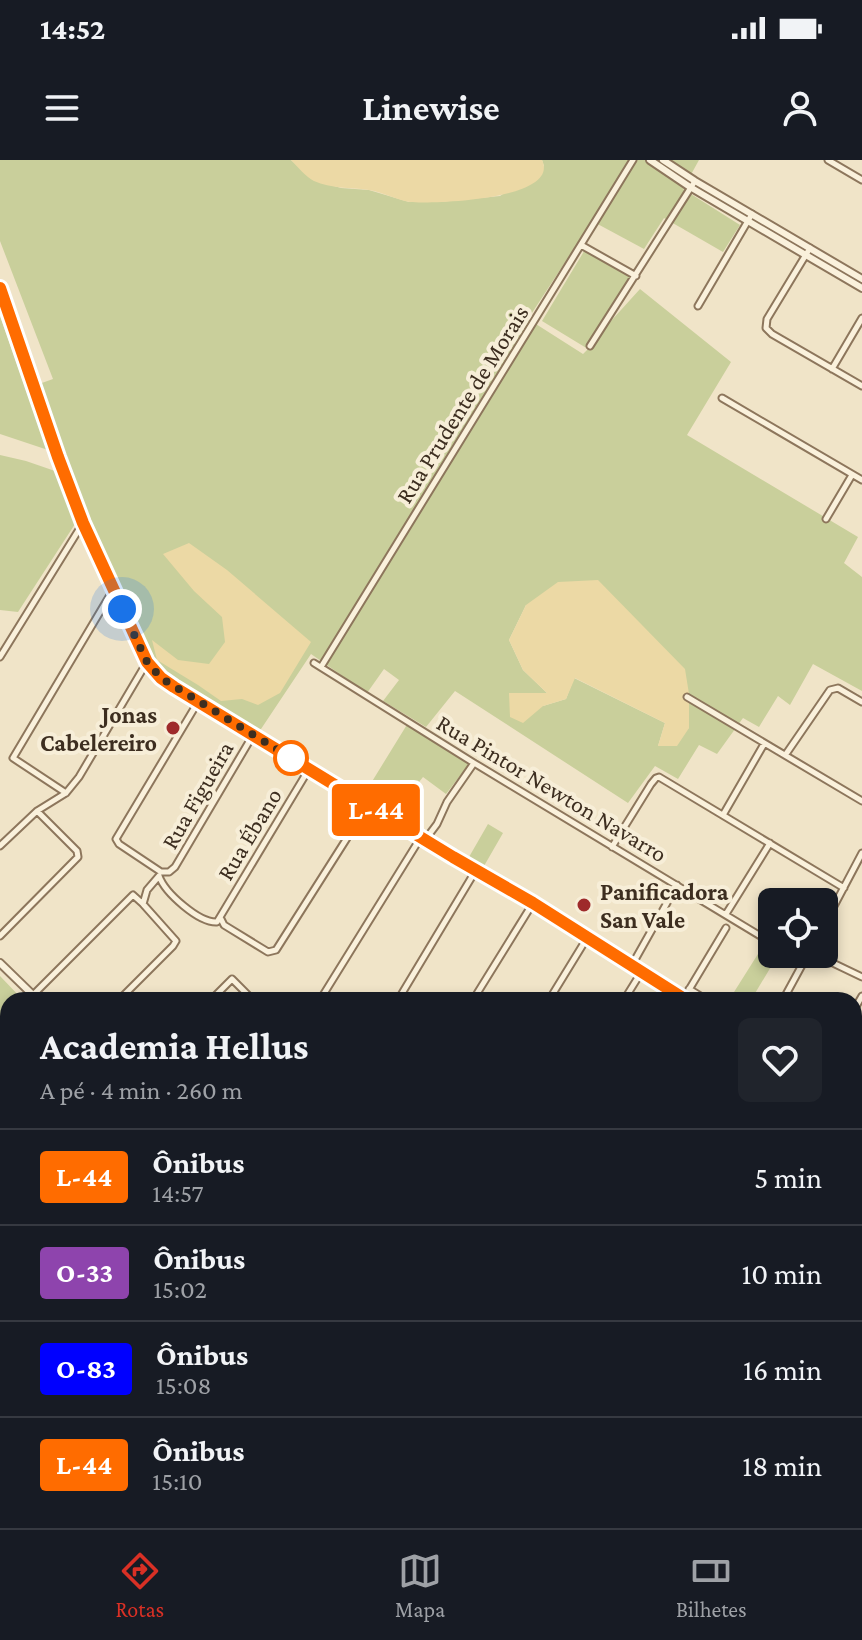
<!DOCTYPE html>
<html lang="pt">
<head>
<meta charset="utf-8">
<style>
	:root { --surface:#171b24; --page:#20242c; --text:#f1f3f6; --muted:#9ea1a6; --line:#363941; --accent:#d93025 }
	body { margin:0; font-family:"Crimson Pro",serif; background:var(--page); color:var(--text); height:100vh; display:flex; flex-direction:column; font-size:30px; white-space:nowrap }
	* { box-sizing:border-box; margin:0 }
	p { font-size:26px; color:var(--muted) }
	.icon { flex:none; width:44px; height:44px; fill:none; stroke:currentColor; stroke-width:2; stroke-linecap:round; stroke-linejoin:round }
	.map { position:relative; flex:1; overflow:hidden }
	.panel { position:absolute; left:0px; top:832px; width:862px; height:536px; display:flex; flex-direction:column; background:var(--surface); border-radius:24px 24px 0 0; box-shadow:0 4px 12px #0003 }
	.panel>* { flex:none }
	.badge { padding:0 16px; border-radius:6px; font-size:28px; line-height:52px }
	.tools { position:absolute; left:758px; top:728px; display:grid; gap:16px }
	.tools a { display:grid; place-items:center; width:80px; height:80px; border-radius:12px; background:var(--surface); box-shadow:0 4px 12px #0003; font-size:40px }
	.you { position:absolute; width:40px; height:40px; margin:-20px; border:6px solid #fff; border-radius:50%; background:#1a73e8; box-shadow:0 0 0 12px #1a73e833 }
	.map>.badge { position:absolute; translate:-50% -50%; box-shadow:0 0 0 4px #fff }
	.round { display:grid; place-items:center; flex:none; width:84px; height:84px; border-radius:12px; background:var(--page) }
	.overview { display:flex; align-items:center; justify-content:space-between; height:136px; padding:0 40px }
	h1 { font-size:38px; font-weight:700; line-height:60px }
	ul { padding:0; list-style:none }
	li { display:flex; align-items:center; gap:24px; height:96px; padding:0 40px; border-top:2px solid var(--line) }
	li div { flex:1 }
	li b { display:block; font-size:30px }
	li em { font-style:normal }
	li .badge { min-width:88px; font-weight:700; text-align:center }
	.status { display:flex; justify-content:space-between; align-items:center; height:56px; padding:0 40px; background:var(--surface); direction:ltr }
	.status svg { height:22px; fill:currentColor }
	header { display:flex; justify-content:space-between; align-items:center; height:104px; padding:0 40px; background:var(--surface); font-size:36px; font-weight:700 }
	.tabs { display:flex; justify-content:space-around; align-items:center; height:112px; border-top:2px solid var(--line); background:var(--surface); font-size:22px; color:var(--muted) }
	.tabs a { display:grid; justify-items:center; gap:4px }
	.tabs .selected { color:var(--accent) }
	.map>svg:first-child { display:block }
	.green { fill:#c9cf9b; fill-rule:evenodd }
	.sand { fill:#ecd9a5 }
	.lines { fill:none; stroke-linecap:round; stroke-linejoin:round }
	.minor-casing { stroke:#8d765c; stroke-width:9 }
	.tertiary-casing { stroke:#8d765c; stroke-width:10 }
	.secondary-casing { stroke:#6f573f; stroke-width:11 }
	.minor { stroke:#faf1dc; stroke-width:5 }
	.tertiary { stroke:#faf1dc; stroke-width:6 }
	.secondary { stroke:#faf1dc; stroke-width:7 }
	.line-casing { stroke:#fff; stroke-width:18 }
	.line { stroke:#ff6c00; stroke-width:12 }
	.walk { stroke:#3d2e20; stroke-width:8; stroke-dasharray:0 14.4 }
	.poi-dot { fill:#9e2a2b; stroke:#f7eed8; stroke-width:3 }
	.stop-dot { fill:#fff; stroke:#ff6c00; stroke-width:4 }
	.labels { text-anchor:middle; dominant-baseline:central; stroke-width:8; stroke-linejoin:round; paint-order:stroke }
	.street-label { font-size:24px; fill:#3d2e20; stroke:#f7eed8 }
	.poi-label { font-size:24px; font-weight:bold; fill:#3d2e20; stroke:#f7eed8; text-anchor:end }
</style>
</head>
<body>
<div class="status"><b>14:52</b><svg viewBox="0 0 49 12"><path d="M0 12V9h3v3zM5 12V6h3v6zM10 12V3h3v9zM15 12V0h3v12zM26 1h20v11H26zM47 4h2v5h-2z"/></svg></div>
<header><svg class="icon" aria-label="menu" viewBox="0 0 24 24"><path d="M4 6h16M4 12h16M4 18h16"/></svg>Linewise<svg class="icon" aria-label="person" viewBox="0 0 24 24"><circle cx="12" cy="8" r="4"/><path d="M4 21q1-7 8-7t8 7"/></svg></header>
<div class="map">
<svg width="862" height="1368" viewBox="0 0 862 1368">
	<rect width="100%" height="100%" fill="#f0e4c8"/>
	<!-- green -->
	<path class="green" d="M0,0H291L313,20L341,28L369,30L409,42H439L500,36L544,6L542,0H699L683,29L740,65L723,92L664,58L644,89L592,61L528,159L583,194L588,189L542,161L586,88L632,114L591,183L640,129L731,202L687,275L858,377L844,403L862,417V531L813,504L790,545L778,536L759,567L743,558L717,594L699,585L678,619L655,606L628,643L455,531L426,567L383,541L399,520L384,509L367,533L311,494L259,572L161,511L151,500L92,366L39,224L53,219L0,81ZM526,445L689,568L658,586L665,563L574,518L566,539L543,546L547,533L523,510L509,480Z
		M0,156L33,250L51,291L0,274Z
		M0,295L26,301L55,311L75,364L18,452L0,450Z
		M408,563L469,604L446,634L423,617L400,646L368,628Z
		M488,664L503,673L484,706L469,697Z
		M763,786L772,791V794L778,795L751,840H729Z
		M0,816L23,840H8V943L0,935Z
		M64,1360H122L127,1364L123,1368H56Z
		M244,1360H358L359,1366L358,1368H236Z"/>
	<!-- sand -->
	<path class="sand" d="M291,0H542C561,40 433,44 410,42C396,40 383,32 369,30C350,27 331,29 314,21C306,17 298,7 291,0Z
		M189,383L227,410L311,482L280,533L258,545L242,539L221,541L198,525L157,500L152,480L178,500L209,504L225,482L222,457L194,431L163,394Z
		M598,420L685,509L689,534V568L677,586H658L665,563L575,518L566,539L543,546L523,563L510,557L509,533H547L523,510L509,480L526,445L558,422Z"/>
	<g class="lines">
		<defs>
			<path id="minor" d="M828,0L862,20
				M581,85L636,116
				M810,88L767,159L766,168L772,174L862,226
				M698,146L752,54
				M590,186L695,21
				M832,209L862,158
				M722,238L862,320
				M826,359L852,315
				M0,497L83,363
				M314,503L474,603L772,783
				M321,507L633,0
				M687,537L862,641
				M198,542L116,679L119,684L161,712H169L175,707L253,575
				M786,594L830,530L838,528L862,542
				M66,633L13,598L113,430
				M723,655L764,584
				M425,680L437,664L447,642L474,603
				M0,686L37,651L66,633L79,617L147,502
				M612,687L651,624L656,618L659,617L844,728
				M159,716C165,733 199,763 217,762L309,609
				M143,744L147,730L159,716
				M726,754L770,683
				M221,759L224,765L268,792L276,790L368,645
				M824,765L862,693
				M0,776L78,697L77,691L37,651
				M791,794L804,802
				M814,794L862,817
				M632,805L677,725
				M689,829L707,840
				M33,835L133,735L143,744L176,781L173,786L119,840
				M684,838L726,768
				M211,840L232,819L253,840
				M320,840L421,677
				M398,840L476,710
				M473,840L533,743
				M549,840L587,778
				M624,840L642,811
				M783,840L808,794
				M854,850L862,836
				M854,1017L862,1022
				M0,1046L8,1038
				M0,1137L8,1128
				M0,1199L8,1208
				M0,1234L8,1242
				M0,1320L8,1312
				M132,1360L135,1364V1368
				M160,1360L168,1368
				M45,1368L53,1360
				M228,1368L236,1360
				M364,1368L370,1360"/>
			<path id="tertiary" d="M650,0L690,27L862,128
				M663,0L695,21L862,119
				M0,803L38,840
				M0,949L8,957
				M419,1360L428,1368"/>
			<path id="secondary" d="M0,128L58,297L83,363L147,502L161,518L174,527L425,680L533,743L687,840
				M854,942L862,947
				M854,1071L862,1059
				M854,1179L862,1185
				M0,1364L8,1368
				M672,1368L675,1362L679,1360L686,1362L689,1368L692,1360"/>
		</defs>
		<!-- minor casing -->
		<use href="#minor" class="minor-casing"/>
		<!-- tertiary casing -->
		<use href="#tertiary" class="tertiary-casing"/>
		<!-- secondary casing -->
		<use href="#secondary" class="secondary-casing"/>
		<!-- minor -->
		<use href="#minor" class="minor"/>
		<!-- tertiary -->
		<use href="#tertiary" class="tertiary"/>
		<!-- secondary -->
		<use href="#secondary" class="secondary"/>
	</g>
	<g class="lines">
		<defs>
			<path id="line" d="M0,128L58,297L83,363L147,502L161,518L174,527L453,697L533,743L686,840"/>
		</defs>
		<!-- line casing -->
		<use href="#line" class="line-casing"/>
		<!-- line -->
		<use href="#line" class="line"/>
		<!-- walk -->
		<path class="walk" d="M122,449L147,502L161,518L291,598"/>
	</g>
	<!-- markers -->
	<g class="poi-dot">
		<circle cx="173" cy="568" r="8"/>
		<circle cx="584" cy="745" r="8"/>
	</g>
	<circle class="stop-dot" cx="291" cy="598" r="16"/>
	<g class="labels">
		<!-- street labels -->
		<g class="street-label">
			<text transform="translate(462 244) rotate(-58)">Rua Prudente de Morais</text>
			<text transform="translate(552 628) rotate(31)">Rua Pintor Newton Navarro</text>
			<text transform="translate(197 635) rotate(-60)">Rua Figueira</text>
			<text transform="translate(249 674) rotate(-59)">Rua Ébano</text>
		</g>
		<!-- poi labels -->
		<g class="poi-label">
			<text x="157" y="554">Jonas<tspan x="157" dy="28">Cabelereiro</tspan></text>
			<text x="600" y="731" text-anchor="start">Panificadora<tspan x="600" dy="28">San Vale</tspan></text>
		</g>
	</g>
</svg>
<div class="tools">
<a><svg class="icon" aria-label="locate" viewBox="0 0 24 24"><circle cx="12" cy="12" r="6"/><path d="M12 2v4M12 18v4M2 12h4M18 12h4"/></svg></a>
</div>
<div class="you" style="left:122px;top:449px"></div>
<b class="badge" style="left:376px;top:650px;background:#ff6c00;color:#fff">L-44</b>
<section class="panel">
<div class="overview"><div><h1>Academia Hellus</h1><p>A pé · 4 min · 260 m</p></div><a class="round"><svg class="icon" aria-label="heart" viewBox="0 0 24 24"><path d="M12 20l-8-8c-3-5 5-10 8-4 3-6 11-1 8 4z"/></svg></a></div>
<ul>
<li><span class="badge" style="background:#ff6c00;color:#fff">L-44</span><div><b>Ônibus</b><p>14:57</p></div><em>5 min</em></li>
<li><span class="badge" style="background:#8e44ad;color:#fff">O-33</span><div><b>Ônibus</b><p>15:02</p></div><em>10 min</em></li>
<li><span class="badge" style="background:#00f;color:#fff">O-83</span><div><b>Ônibus</b><p>15:08</p></div><em>16 min</em></li>
<li><span class="badge" style="background:#ff6c00;color:#fff">L-44</span><div><b>Ônibus</b><p>15:10</p></div><em>18 min</em></li>
</ul>
</section>
</div>
<nav class="tabs">
<a class="selected"><svg class="icon" aria-label="directions" viewBox="0 0 24 24"><path d="M12 3l9 9-9 9-9-9zM9 14v-3h6M13 9l2 2-2 2"/></svg>Rotas</a>
<a><svg class="icon" aria-label="map" viewBox="0 0 24 24"><path d="M3 6l6-2 6 2 6-2v14l-6 2-6-2-6 2zM9 4v14M15 6v14"/></svg>Mapa</a>
<a><svg class="icon" aria-label="tickets" viewBox="0 0 24 24"><path d="M3 7h18v10H3zM15 7v10"/></svg>Bilhetes</a>
</nav>
</body>
</html>
